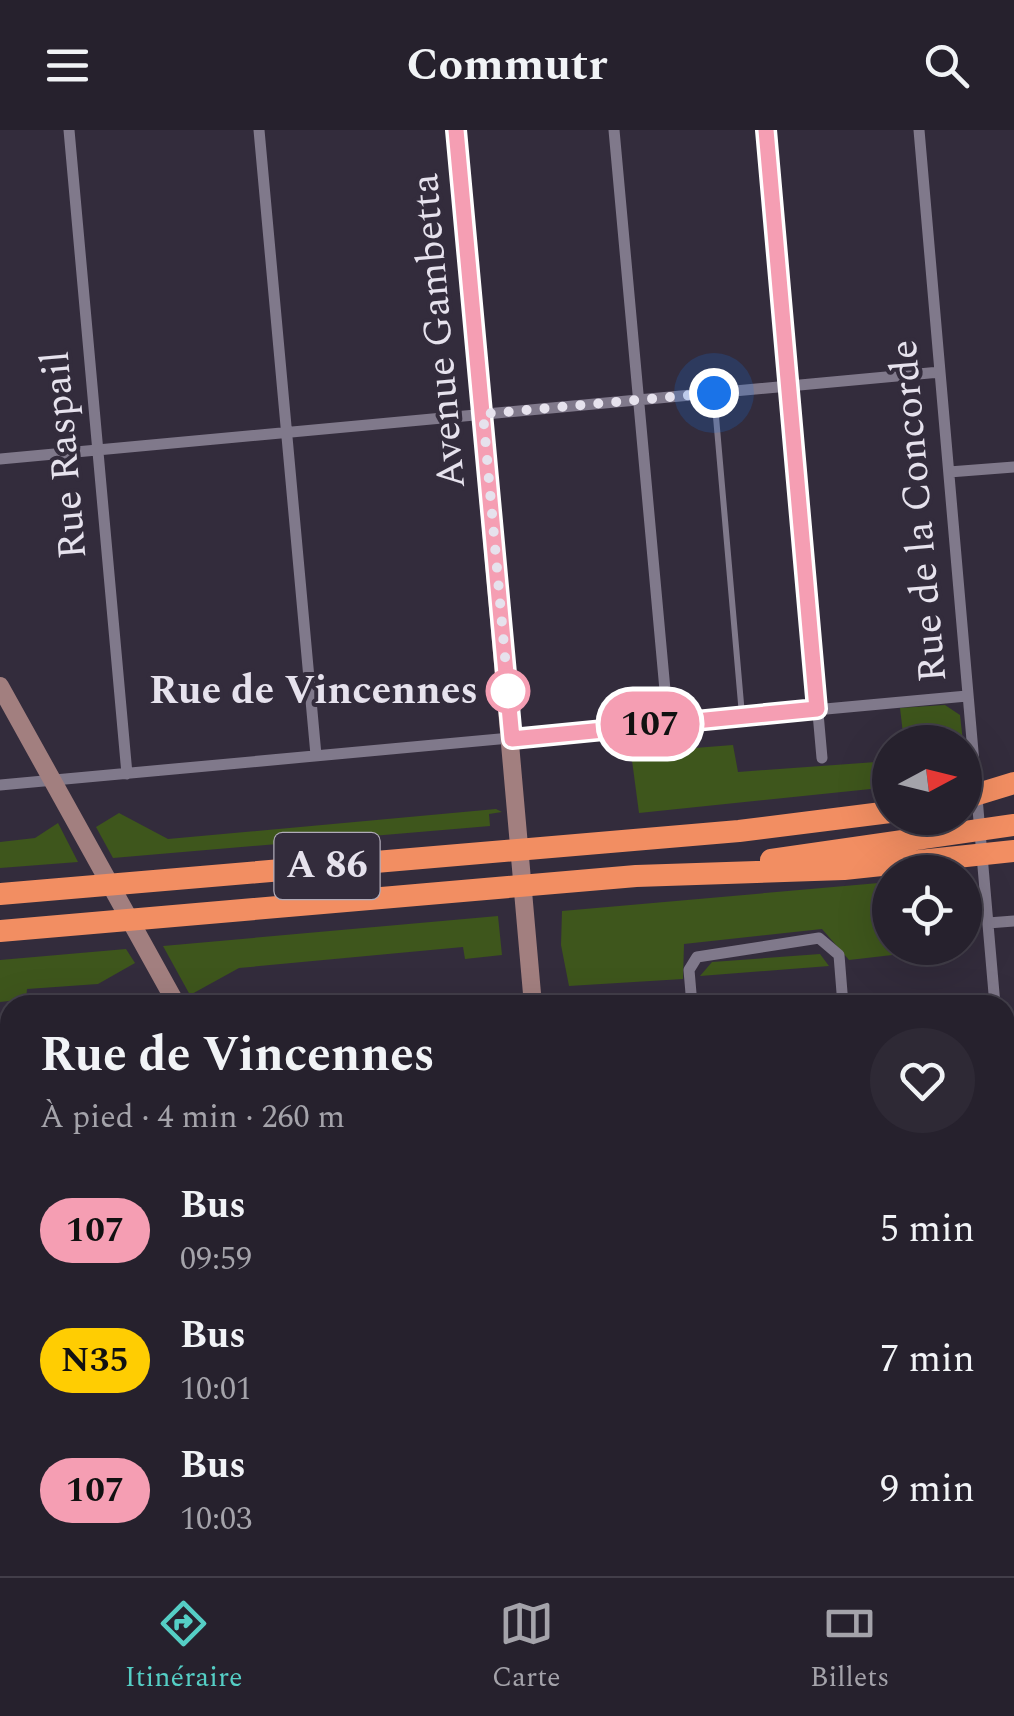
<!DOCTYPE html>
<html lang="fr">
<head>
<meta charset="utf-8">
<style>
	:root { --surface:#26212d; --page:#2e2935; --text:#f1f3f6; --muted:#a4a3aa; --line:#423e49; --accent:#55cec5 }
	body { margin:0; font-family:Spectral,serif; background:var(--page); color:var(--text); height:100vh; display:flex; flex-direction:column; font-size:38px; white-space:nowrap }
	* { box-sizing:border-box; margin:0 }
	p { font-size:32px; color:var(--muted) }
	.icon { flex:none; width:55px; height:55px; fill:none; stroke:currentColor; stroke-width:2; stroke-linecap:round; stroke-linejoin:round }
	.map { position:relative; flex:1; overflow:hidden }
	.panel { position:absolute; left:0px; top:865px; width:1015px; height:582px; display:flex; flex-direction:column; background:var(--surface); border-radius:30px 30px 0 0; box-shadow:0 10px 40px #0002,0 0 0 2px var(--line) }
	.panel>* { flex:none }
	.badge { padding:0 20px; border-radius:32px; font-size:35px; line-height:65px }
	.needle { width:65px; rotate:83deg }
	.controls { position:absolute; left:872px; top:595px; display:grid; gap:20px }
	.controls a { display:grid; place-items:center; width:110px; height:110px; border-radius:50%; background:var(--surface); box-shadow:0 10px 40px #0002,0 0 0 2px var(--line); font-size:50px }
	.you { position:absolute; width:50px; height:50px; margin:-25px; border:8px solid #fff; border-radius:50%; background:#1a73e8; box-shadow:0 0 0 15px #1a73e833 }
	.map>.badge { position:absolute; translate:-50% -50%; box-shadow:0 0 0 5px #fff }
	.round { display:grid; place-items:center; flex:none; width:105px; height:105px; border-radius:52px; background:var(--page) }
	.summary { display:flex; align-items:center; justify-content:space-between; height:170px; padding:0 40px }
	h1 { font-size:48px; font-weight:700; line-height:75px }
	ul { padding:0; list-style:none }
	li { display:flex; align-items:center; gap:30px; height:130px; padding:0 40px }
	li div { flex:1 }
	li b { display:block; font-size:38px }
	li em { font-style:normal }
	li .badge { min-width:110px; font-weight:700; text-align:center }
	header { display:flex; justify-content:space-between; align-items:center; height:130px; padding:0 40px; background:var(--surface); font-size:45px; font-weight:700 }
	.tabs { display:flex; justify-content:space-around; align-items:center; height:140px; border-top:2px solid var(--line); background:var(--surface); font-size:28px; color:var(--muted) }
	.tabs a { display:grid; justify-items:center; gap:5px }
	.tabs .current { color:var(--accent) }
	.map>svg:first-child { display:block }
	.green { fill:#3e561c }
	.lines { fill:none; stroke-linecap:round; stroke-linejoin:round }
	.lane { stroke:#80798b; stroke-width:6 }
	.street { stroke:#80798b; stroke-width:11 }
	.secondary { stroke:#a27f7f; stroke-width:18 }
	.highway { stroke:#f28e62; stroke-width:22 }
	.line-casing { stroke:#fff; stroke-width:22 }
	.line { stroke:#f59eb3; stroke-width:15 }
	.walk { stroke:#e6e2ed; stroke-width:10; stroke-dasharray:0 18 }
	.stop-dot { fill:#fff; stroke:#f59eb3; stroke-width:5 }
	.labels { text-anchor:middle; dominant-baseline:central; stroke-width:8; stroke-linejoin:round; paint-order:stroke }
	.shield { fill:#332c3c; stroke:#b0abb8; stroke-width:2.5 }
	.shield-label { font-size:38px; font-weight:bold; fill:#e6e2ed }
	.street-label { font-size:40px; fill:#e6e2ed; stroke:#332c3c }
	.stop-label { font-size:40px; font-weight:bold; fill:#e6e2ed; stroke:#332c3c; text-anchor:end }
</style>
</head>
<body>
<header><svg class="icon" aria-label="menu" viewBox="0 0 24 24"><path d="M4 6h16M4 12h16M4 18h16"/></svg>Commutr<svg class="icon" aria-label="search" viewBox="0 0 24 24"><circle cx="10" cy="10" r="6"/><path d="M15 15l6 6"/></svg></header>
<div class="map">
<svg width="1014" height="1446" viewBox="0 0 1014 1446">
	<rect width="100%" height="100%" fill="#332c3c"/>
	<!-- green -->
	<path class="green" d="M945,575L960,585L963,612H904L900,578Z
		M733,615L738,642L890,631V657L639,683L631,623Z
		M496,679L502,682L489,684L490,696L113,728L96,697L119,683L168,709Z
		M58,693L78,732L0,738V712L35,708Z
		M890,752V818H953L849,830L822,799L684,814L683,849L569,856L561,815L562,781Z
		M498,786L502,825L465,829L463,817L239,838L190,865L163,816Z
		M126,819L135,833L98,854L27,859L26,869L0,872V830Z
		M820,824L829,836L700,846L712,832Z"/>
	<g class="lines">
		<!-- lane -->
		<path class="lane" d="M714,264L742,585"/>
		<!-- street -->
		<path class="street" d="M69,0L127,644
			M259,0L316,625
			M614,0L668,593
			M766,0L822,628
			M919,0L995,875
			M0,329L940,242
			M949,342L1014,337
			M0,655L967,566
			M988,793L1014,791
			M692,875L689,840L697,827L819,808L839,825L843,875
			M0,926L10,925
			M1005,990L1014,1093
			M0,1062L10,1061
			M0,1195H10
			M1005,1244L1014,1243
			M0,1358L3,1333
			M743,1438L744,1446
			M894,1438V1446
			M130,1446L133,1438
			M294,1446L297,1438
			M461,1446L466,1438
			M1005,1446L1014,1439"/>
		<!-- secondary -->
		<path class="secondary" d="M456,0L533,875
			M0,556L177,875
			M491,1438L496,1446
			M584,1438L585,1446"/>
		<!-- highway -->
		<path class="highway" d="M965,668L1014,653
			M771,730L1014,695
			M0,764L739,701L890,682
			M0,801L636,746L844,739L1014,721"/>
	</g>
	<g class="lines">
		<defs>
			<path id="line" d="M456,0L512,609L817,579L766,0"/>
		</defs>
		<!-- line casing -->
		<use href="#line" class="line-casing"/>
		<!-- line -->
		<use href="#line" class="line"/>
		<!-- walk -->
		<path class="walk" d="M508,561L509,571L483,284L714,263"/>
	</g>
	<!-- markers -->
	<circle class="stop-dot" cx="508" cy="561" r="20"/>
	<g class="labels">
		<!-- shield labels -->
		<rect class="shield" x="274.5" y="703" width="105" height="66" rx="8"/>
		<g class="shield-label">
			<text x="327" y="736">A 86</text>
		</g>
		<!-- street labels -->
		<g class="street-label">
			<text transform="translate(439 201) rotate(-95)">Avenue Gambetta</text>
			<text transform="translate(65 325) rotate(-95)">Rue Raspail</text>
			<text transform="translate(919 381) rotate(-95)">Rue de la Concorde</text>
		</g>
		<!-- stop labels -->
		<g class="stop-label">
			<text x="478" y="561">Rue de Vincennes</text>
		</g>
	</g>
</svg>
<div class="controls">
<a><svg class="needle" viewBox="-14 -14 28 28"><path d="M0-13l5 13h-10z" fill="#e53935"/><path d="M0 13l5-13h-10z" fill="#a4a3aa"/></svg></a>
<a><svg class="icon" aria-label="locate" viewBox="0 0 24 24"><circle cx="12" cy="12" r="6"/><path d="M12 2v4M12 18v4M2 12h4M18 12h4"/></svg></a>
</div>
<div class="you" style="left:714px;top:263px"></div>
<b class="badge" style="left:650px;top:594px;background:#f59eb3;color:#111">107</b>
<section class="panel">
<div class="summary"><div><h1>Rue de Vincennes</h1><p>À pied · 4 min · 260 m</p></div><a class="round"><svg class="icon" aria-label="heart" viewBox="0 0 24 24"><path d="M12 20l-8-8c-3-5 5-10 8-4 3-6 11-1 8 4z"/></svg></a></div>
<ul>
<li><span class="badge" style="background:#f59eb3;color:#111">107</span><div><b>Bus</b><p>09:59</p></div><em>5 min</em></li>
<li><span class="badge" style="background:#ffcd02;color:#111">N35</span><div><b>Bus</b><p>10:01</p></div><em>7 min</em></li>
<li><span class="badge" style="background:#f59eb3;color:#111">107</span><div><b>Bus</b><p>10:03</p></div><em>9 min</em></li>
</ul>
</section>
</div>
<nav class="tabs">
<a class="current"><svg class="icon" aria-label="directions" viewBox="0 0 24 24"><path d="M12 3l9 9-9 9-9-9zM9 14v-3h6M13 9l2 2-2 2"/></svg>Itinéraire</a>
<a><svg class="icon" aria-label="map" viewBox="0 0 24 24"><path d="M3 6l6-2 6 2 6-2v14l-6 2-6-2-6 2zM9 4v14M15 6v14"/></svg>Carte</a>
<a><svg class="icon" aria-label="tickets" viewBox="0 0 24 24"><path d="M3 7h18v10H3zM15 7v10"/></svg>Billets</a>
</nav>
</body>
</html>
